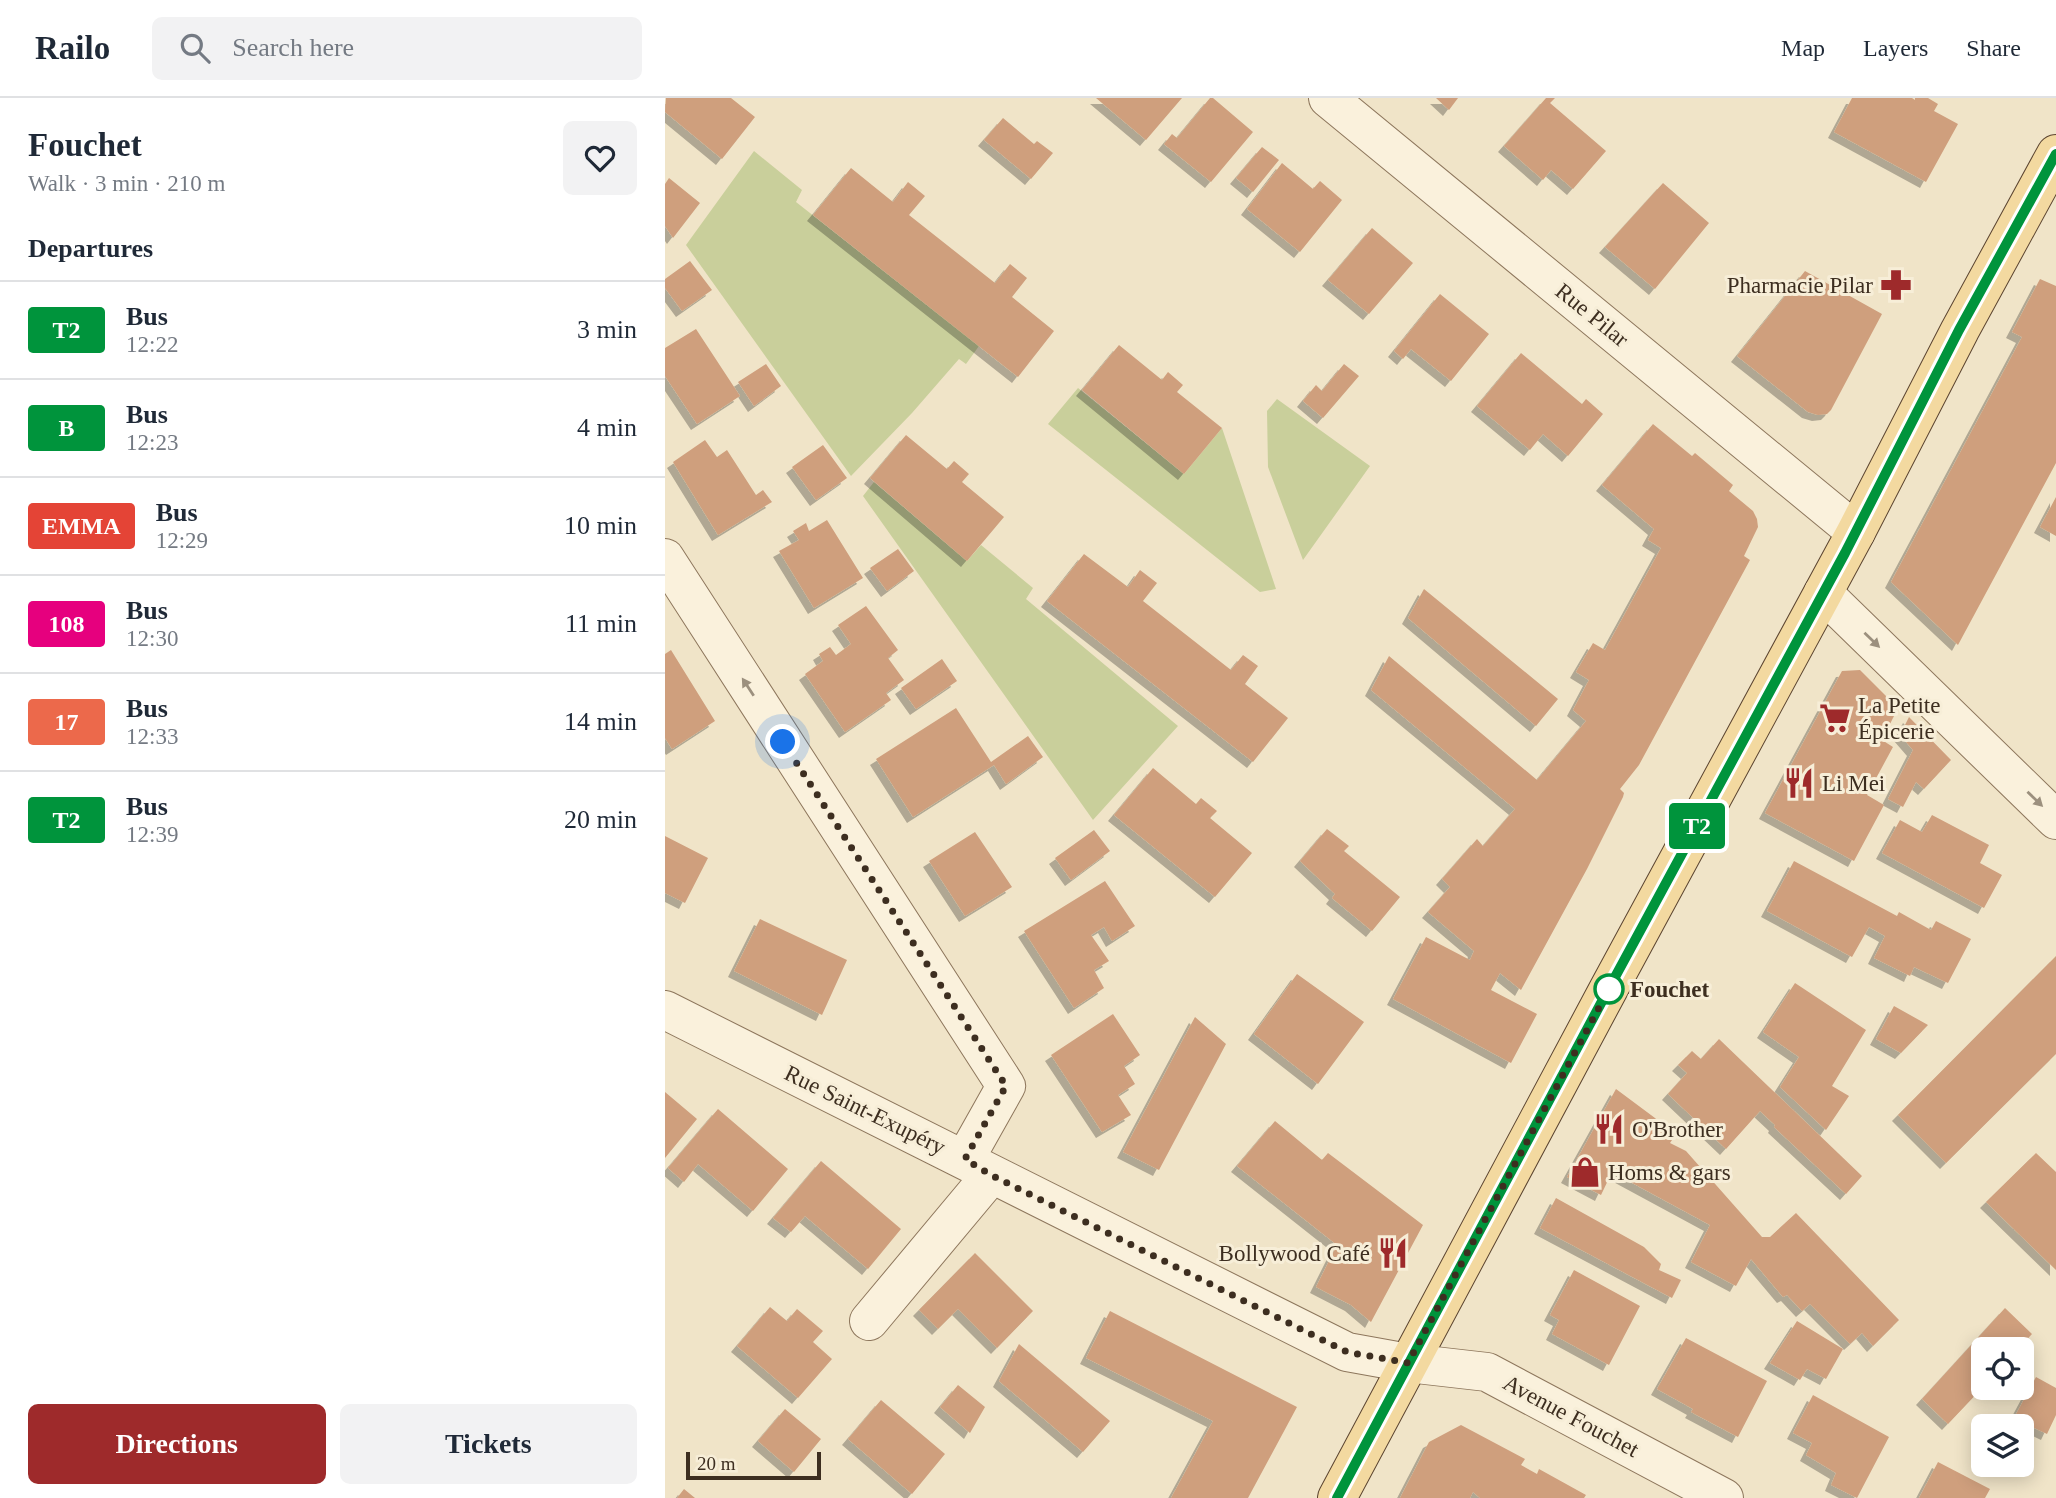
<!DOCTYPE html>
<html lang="en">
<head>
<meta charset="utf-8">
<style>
	:root { --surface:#fff; --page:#f2f2f3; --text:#1f2937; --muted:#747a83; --line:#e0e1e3; --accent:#9e2a2b }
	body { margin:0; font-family:Georgia,serif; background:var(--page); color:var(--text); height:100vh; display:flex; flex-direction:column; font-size:26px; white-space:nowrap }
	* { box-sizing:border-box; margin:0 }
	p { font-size:23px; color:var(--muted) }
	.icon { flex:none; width:38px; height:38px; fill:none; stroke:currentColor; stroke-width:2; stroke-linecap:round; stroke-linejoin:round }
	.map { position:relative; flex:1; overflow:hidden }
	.sheet { display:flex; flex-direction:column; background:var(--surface); width:665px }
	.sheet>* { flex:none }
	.badge { padding:0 14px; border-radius:5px; font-size:24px; line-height:46px }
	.controls { position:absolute; left:1306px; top:1239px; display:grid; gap:14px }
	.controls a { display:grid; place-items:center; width:63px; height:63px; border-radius:10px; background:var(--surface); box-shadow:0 4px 18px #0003; font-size:35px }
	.scale { position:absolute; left:21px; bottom:18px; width:135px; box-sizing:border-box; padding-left:7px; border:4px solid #3d2e20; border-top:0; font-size:19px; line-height:24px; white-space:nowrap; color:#3d2e20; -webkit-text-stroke:5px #f7eed8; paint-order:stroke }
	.you { position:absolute; width:35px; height:35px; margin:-18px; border:5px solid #fff; border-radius:50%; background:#1a73e8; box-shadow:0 0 0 10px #1a73e833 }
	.map>.badge { position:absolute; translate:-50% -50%; box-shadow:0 0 0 4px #fff }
	h2 { padding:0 28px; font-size:26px; line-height:63px }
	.round { display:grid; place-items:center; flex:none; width:74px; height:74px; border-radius:10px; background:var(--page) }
	.overview { display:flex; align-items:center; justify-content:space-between; height:119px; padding:0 28px }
	h1 { font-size:33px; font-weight:700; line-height:52px }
	.button { display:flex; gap:14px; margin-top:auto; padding:14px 28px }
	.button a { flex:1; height:80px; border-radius:10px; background:var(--accent); color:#fff; font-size:28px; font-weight:700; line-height:80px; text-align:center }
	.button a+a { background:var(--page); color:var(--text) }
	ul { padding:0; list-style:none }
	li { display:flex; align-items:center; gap:21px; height:98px; padding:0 28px; border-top:2px solid var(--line) }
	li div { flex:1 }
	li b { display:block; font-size:26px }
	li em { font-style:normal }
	li .badge { min-width:77px; font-weight:700; text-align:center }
	header { display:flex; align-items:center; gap:42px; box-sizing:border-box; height:98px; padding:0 35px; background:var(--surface); border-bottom:2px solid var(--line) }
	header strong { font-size:33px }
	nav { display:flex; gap:38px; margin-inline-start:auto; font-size:24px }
	.search { width:490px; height:63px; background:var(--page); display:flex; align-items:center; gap:18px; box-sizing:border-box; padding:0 24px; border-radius:10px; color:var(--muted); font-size:26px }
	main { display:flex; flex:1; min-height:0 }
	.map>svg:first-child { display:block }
	.green { fill:#c9cf9b }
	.building { fill:#cf9f7d; filter:url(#shadow) }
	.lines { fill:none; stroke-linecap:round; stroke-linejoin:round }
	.minor-casing { stroke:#8d765c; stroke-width:40 }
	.major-casing { stroke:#5b4430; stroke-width:40 }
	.minor { stroke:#faf1dc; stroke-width:38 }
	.major { stroke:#f3d9a0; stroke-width:38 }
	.oneway { fill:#9c907e }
	.line-casing { stroke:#fff; stroke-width:16 }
	.line { stroke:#00943c; stroke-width:10 }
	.walk { stroke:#3d2e20; stroke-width:7; stroke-dasharray:0 12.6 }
	.stop-dot { fill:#fff; stroke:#00943c; stroke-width:3.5 }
	.labels { text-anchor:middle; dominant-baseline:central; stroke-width:6; stroke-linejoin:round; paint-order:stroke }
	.poi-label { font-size:23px; fill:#3d2e20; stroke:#f7eed8; text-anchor:start }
	.street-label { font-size:23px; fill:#3d2e20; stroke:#f7eed8 }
	.stop-label { font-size:23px; font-weight:bold; fill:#3d2e20; stroke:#f7eed8; text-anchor:start }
</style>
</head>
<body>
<header>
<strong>Railo</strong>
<div class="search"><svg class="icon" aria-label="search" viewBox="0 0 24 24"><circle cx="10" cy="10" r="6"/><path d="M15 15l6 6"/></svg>Search here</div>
<nav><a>Map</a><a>Layers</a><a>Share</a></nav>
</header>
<main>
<section class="sheet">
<div class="overview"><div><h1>Fouchet</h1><p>Walk · 3 min · 210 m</p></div><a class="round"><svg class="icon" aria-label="heart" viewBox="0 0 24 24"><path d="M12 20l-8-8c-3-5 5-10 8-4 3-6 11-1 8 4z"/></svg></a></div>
<h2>Departures</h2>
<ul>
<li><span class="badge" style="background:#00943c;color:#fff">T2</span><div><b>Bus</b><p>12:22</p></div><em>3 min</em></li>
<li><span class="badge" style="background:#00943c;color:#fff">B</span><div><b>Bus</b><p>12:23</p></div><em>4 min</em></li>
<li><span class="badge" style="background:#e44436;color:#fff">EMMA</span><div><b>Bus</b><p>12:29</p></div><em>10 min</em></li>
<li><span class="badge" style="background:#e6007e;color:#fff">108</span><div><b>Bus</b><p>12:30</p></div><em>11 min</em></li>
<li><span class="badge" style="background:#ec694b;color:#fff">17</span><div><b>Bus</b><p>12:33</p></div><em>14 min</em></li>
<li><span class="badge" style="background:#00943c;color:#fff">T2</span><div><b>Bus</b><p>12:39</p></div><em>20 min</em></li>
</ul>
<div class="button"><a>Directions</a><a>Tickets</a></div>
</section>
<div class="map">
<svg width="1391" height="1400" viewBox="0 0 1391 1400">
	<defs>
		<filter id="shadow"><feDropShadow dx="-6" dy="6" stdDeviation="0" flood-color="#0004"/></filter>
	</defs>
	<rect width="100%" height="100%" fill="#f0e4c8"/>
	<!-- green -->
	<path class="green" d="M89,53L137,92L131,104L314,248L301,266L294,261L247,315L186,378L21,147Z
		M413,290L519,376L557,330L611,491L595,494L383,326Z
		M612,301L705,368L638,462L603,369L602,313Z
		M209,384L302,463L316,447L368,490L361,501L513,628L428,722L198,398Z"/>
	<!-- building -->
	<path class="building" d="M1,0H66L90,19L57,61L0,14Z
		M431,0H517L481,42Z
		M545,0H548L588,34L546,84L499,46L507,36L512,40Z
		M771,0H793L784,12Z
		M881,0H890L885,5L941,53L908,91L886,72L878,82L839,48Z
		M1187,0H1247L1250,2V0H1263L1273,6L1269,13L1293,26L1261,84L1169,34Z
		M338,20L369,46L372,43L388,55L366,81L319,42Z
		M597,49L614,62L588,94L571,80Z
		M617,65L648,91L655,83L677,102L635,154L582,111Z
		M186,70L228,104L243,84L260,98L244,117L330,185L345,166L362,180L347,199L389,233L353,279L148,117Z
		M4,80L35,105L8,140L0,128V86Z
		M998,85L1044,125L990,191L940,149Z
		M707,130L748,165L704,216L663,182Z
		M25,163L47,192L17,213L0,190V181Z
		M1140,173L1217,216L1166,312L1162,316L1153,317L1143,314L1072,258Z
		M1375,181L1391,188V365L1293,547L1226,484L1357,239L1347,234Z
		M775,196L824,236L786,283L746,251L738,261L729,253Z
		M31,231L75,298L32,326L0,278V250Z
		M454,247L497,282L503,274L518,287L512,294L557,330L519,376L417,292Z
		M856,255L917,306L921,301L938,316L903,358L878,336L865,352L812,308Z
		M101,266L116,288L89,308L73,284Z
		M679,266L694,278L658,320L638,303L651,287L657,293Z
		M988,326L1027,358L1030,355L1068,387L1064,393L1088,413L1092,421L1093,429L1079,458L1085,462L974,667L955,691L959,695L958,699L922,771L856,892L835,875L826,892L872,916L846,965L728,901L761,839L805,862L809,853L763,814L785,789L777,781L812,741L818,748L850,711L706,592L724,558L872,682L921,623L908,612L924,582L911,574L928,545L940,552L996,450L983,442L989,431L937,387Z
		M241,337L282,371L289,363L304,376L297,384L339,419L302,463L205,380Z
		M40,342L52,359L62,352L91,397L98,392L107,404L53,437L8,364Z
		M158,347L182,380L151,402L127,369Z
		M1391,399V438L1375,429Z
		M162,422L198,480L149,510L114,453L134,442L128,433L141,425L144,433Z
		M233,451L249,473L222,493L205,470Z
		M419,456L463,489L475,472L492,485L478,503L566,572L578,557L593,568L580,586L623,620L588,664L382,503Z
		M759,491L893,601L871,628L743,520Z
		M201,508L233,552L223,560L239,582L221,595L226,602L180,634L140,576L158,563L154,556L165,549L171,557L186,546L173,527Z
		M6,552L50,623L7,651L0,640V556Z
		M277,561L292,583L251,611L236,590Z
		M1195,572L1233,610L1217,642L1228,649L1202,697L1219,707L1189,763L1100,715L1177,573Z
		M291,610L326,664L363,638L378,659L341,686L329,667L248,719L211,661Z
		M1244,619L1286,662L1259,691L1251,684L1238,709L1223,701L1248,652L1235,637Z
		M488,670L531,706L536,700L552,713L545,720L587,755L550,799L449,717Z
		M1267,717L1324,747L1315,765L1337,777L1319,810L1217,755L1235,722L1257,734Z
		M662,731L684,748L679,753L735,799L707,833L667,800L670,796L635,763Z
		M429,732L445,753L406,782L390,760Z
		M310,734L347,789L300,818L264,763Z
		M0,738L43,760L20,805L0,795Z
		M1129,763L1232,818L1234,814L1266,832L1271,823L1306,841L1283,885L1249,869L1245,878L1209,860L1220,838L1204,829L1187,859L1102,813Z
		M440,783L470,828L447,843L439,829L426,837L444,863L429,872L439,890L409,910L359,833Z
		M95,821L182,862L157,917L69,873Z
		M1391,858V956L1281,1065L1233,1017Z
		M632,876L699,924L653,986L589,936Z
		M1130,885L1201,932L1167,988L1184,998L1161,1032L1115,989L1134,959L1098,934Z
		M1229,908L1263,927L1236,955L1211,941Z
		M448,916L475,957L459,968L470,986L453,997L466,1017L437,1034L386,957Z
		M530,919L561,946L494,1072L458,1054Z
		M1054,941L1197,1078L1181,1096L1109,1029L1110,1027L1095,1013L1061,1051L1003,996L1022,975L1013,967L1027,953L1036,961Z
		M951,991L990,1020L1009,1039L1005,1045L1021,1053L1097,1139H1105L1131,1115L1234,1222L1208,1248L1197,1235L1185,1246L1145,1206L1137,1213L1122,1197L1118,1199L1086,1161L1071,1188L1026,1164L1045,1127L947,1074L936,1097L902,1079Z
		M0,994L32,1021L0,1060Z
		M53,1011L123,1071L88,1113L33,1066L19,1084L3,1070Z
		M610,1023L657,1062L663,1055L758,1127L706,1224L686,1207L651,1189L672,1147L572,1068Z
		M1371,1055L1391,1074V1172L1321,1104Z
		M156,1063L236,1131L203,1171L140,1118L126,1134L108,1120Z
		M891,1100L979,1149L996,1166L994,1172L1016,1182L1007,1200L875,1130Z
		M310,1155L368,1213L332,1250L293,1211L273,1231L254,1212Z
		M909,1172L975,1208L944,1267L887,1236L894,1222L885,1217Z
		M105,1209L122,1223L132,1211L158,1233L148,1244L167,1261L133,1300L72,1248Z
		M1340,1210L1367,1236L1353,1251H1318V1289L1283,1326L1257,1301Z
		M445,1213L632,1309L583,1400H506L548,1323L421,1260Z
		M1132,1223L1178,1251L1161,1281L1142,1271L1135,1282L1105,1265Z
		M1021,1240L1102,1283L1073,1339L1026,1314L1028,1311L992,1291Z
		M354,1246L445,1323L418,1354L334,1283Z
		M1371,1279L1391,1290V1317L1382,1336L1349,1320Z
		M293,1287L320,1309L305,1335L275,1309Z
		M1148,1297L1224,1339L1192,1400L1166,1387L1171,1375L1141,1357L1147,1345L1128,1335Z
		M216,1302L280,1356L247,1396L183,1341Z
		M120,1311L156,1341L129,1374L93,1343Z
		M796,1327L860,1361L856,1367L872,1376L874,1371L921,1397L919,1400H815L808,1394L805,1400H735L764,1344Z
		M1273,1364L1325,1391L1320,1400H1254Z
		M19,1391L30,1400H12Z"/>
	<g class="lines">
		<defs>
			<path id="minor" d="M663,0L1191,434
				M0,460L341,988L300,1061
				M1158,495L1391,722
				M0,912L682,1254L743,1265L822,1274L1059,1400
				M204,1223L326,1077"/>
			<path id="major" d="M672,1400L943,892L1191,434L1295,232L1391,56"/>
		</defs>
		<!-- minor casing -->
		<use href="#minor" class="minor-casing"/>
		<!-- major casing -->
		<use href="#major" class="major-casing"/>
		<!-- minor -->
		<use href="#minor" class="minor"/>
		<!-- major -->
		<use href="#major" class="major"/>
	</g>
	<!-- one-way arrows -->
	<defs><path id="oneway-solid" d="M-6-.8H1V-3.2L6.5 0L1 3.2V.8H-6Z" transform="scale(1.75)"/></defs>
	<g class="oneway">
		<use href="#oneway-solid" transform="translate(1207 542) rotate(44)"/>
		<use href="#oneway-solid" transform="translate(83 589) rotate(-123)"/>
		<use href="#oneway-solid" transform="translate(1370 701) rotate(44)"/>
	</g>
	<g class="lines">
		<defs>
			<path id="line" d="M672,1400L943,892L1180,455L1294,232L1391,56"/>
		</defs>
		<!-- line casing -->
		<use href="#line" class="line-casing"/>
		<!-- line -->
		<use href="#line" class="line"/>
		<!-- walk -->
		<path class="walk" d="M118,644L341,988L300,1061L326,1077L682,1254L743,1265L944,891"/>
	</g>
	<!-- icons -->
	<defs>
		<symbol id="pharmacy-bare" viewBox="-9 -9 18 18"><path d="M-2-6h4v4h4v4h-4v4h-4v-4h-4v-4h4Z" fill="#9e2a2b" stroke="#f7eed8" stroke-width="2.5" paint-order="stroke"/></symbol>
		<symbol id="supermarket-bare" viewBox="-9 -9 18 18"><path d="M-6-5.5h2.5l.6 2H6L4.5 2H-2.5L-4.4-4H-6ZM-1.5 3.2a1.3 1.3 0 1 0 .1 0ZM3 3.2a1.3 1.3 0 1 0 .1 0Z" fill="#9e2a2b" stroke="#f7eed8" stroke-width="2.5" paint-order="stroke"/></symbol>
		<symbol id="restaurant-bare" viewBox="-9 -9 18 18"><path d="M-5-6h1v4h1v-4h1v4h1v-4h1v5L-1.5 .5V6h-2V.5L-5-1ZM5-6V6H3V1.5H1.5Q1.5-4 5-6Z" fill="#9e2a2b" stroke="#f7eed8" stroke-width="2.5" paint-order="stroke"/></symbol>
		<symbol id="shop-bare" viewBox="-9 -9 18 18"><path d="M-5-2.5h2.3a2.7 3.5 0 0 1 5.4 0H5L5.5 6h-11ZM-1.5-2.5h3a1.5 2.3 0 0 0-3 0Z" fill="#9e2a2b" stroke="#f7eed8" stroke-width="2.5" paint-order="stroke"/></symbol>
	</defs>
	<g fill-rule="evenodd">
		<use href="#pharmacy-bare" x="1209" y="165" width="44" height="44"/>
		<use href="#supermarket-bare" x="1148" y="598" width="44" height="44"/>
		<use href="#restaurant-bare" x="1112" y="663" width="44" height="44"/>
		<use href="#restaurant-bare" x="922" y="1009" width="44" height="44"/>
		<use href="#shop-bare" x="898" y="1052" width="44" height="44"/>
		<use href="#restaurant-bare" x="706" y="1133" width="44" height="44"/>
	</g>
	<!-- markers -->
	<circle class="stop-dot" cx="944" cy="891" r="14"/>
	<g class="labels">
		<!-- poi labels -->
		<g class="poi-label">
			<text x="1208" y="187" text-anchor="end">Pharmacie Pilar</text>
			<text x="1193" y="607">La Petite<tspan x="1193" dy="26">Épicerie</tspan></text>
			<text x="1157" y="685">Li Mei</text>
			<text x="967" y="1031">O'Brother</text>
			<text x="943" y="1074">Homs &amp; gars</text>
			<text x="705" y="1155" text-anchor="end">Bollywood Café</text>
		</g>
		<!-- street labels -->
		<g class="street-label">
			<text transform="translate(927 217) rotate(39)">Rue Pilar</text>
			<text transform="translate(200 1012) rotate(26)">Rue Saint-Exupéry</text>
			<text transform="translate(906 1318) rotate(28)">Avenue Fouchet</text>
		</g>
		<!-- stop labels -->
		<g class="stop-label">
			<text x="965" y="891">Fouchet</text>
		</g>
	</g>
</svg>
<div class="controls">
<a><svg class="icon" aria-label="locate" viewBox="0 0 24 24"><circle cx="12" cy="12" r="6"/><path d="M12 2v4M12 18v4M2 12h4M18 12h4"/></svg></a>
<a><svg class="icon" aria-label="layers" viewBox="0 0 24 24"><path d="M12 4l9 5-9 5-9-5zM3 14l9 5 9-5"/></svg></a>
</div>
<div class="scale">20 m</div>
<div class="you" style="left:118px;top:644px"></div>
<b class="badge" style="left:1032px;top:728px;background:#00943c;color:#fff">T2</b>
</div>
</main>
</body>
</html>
